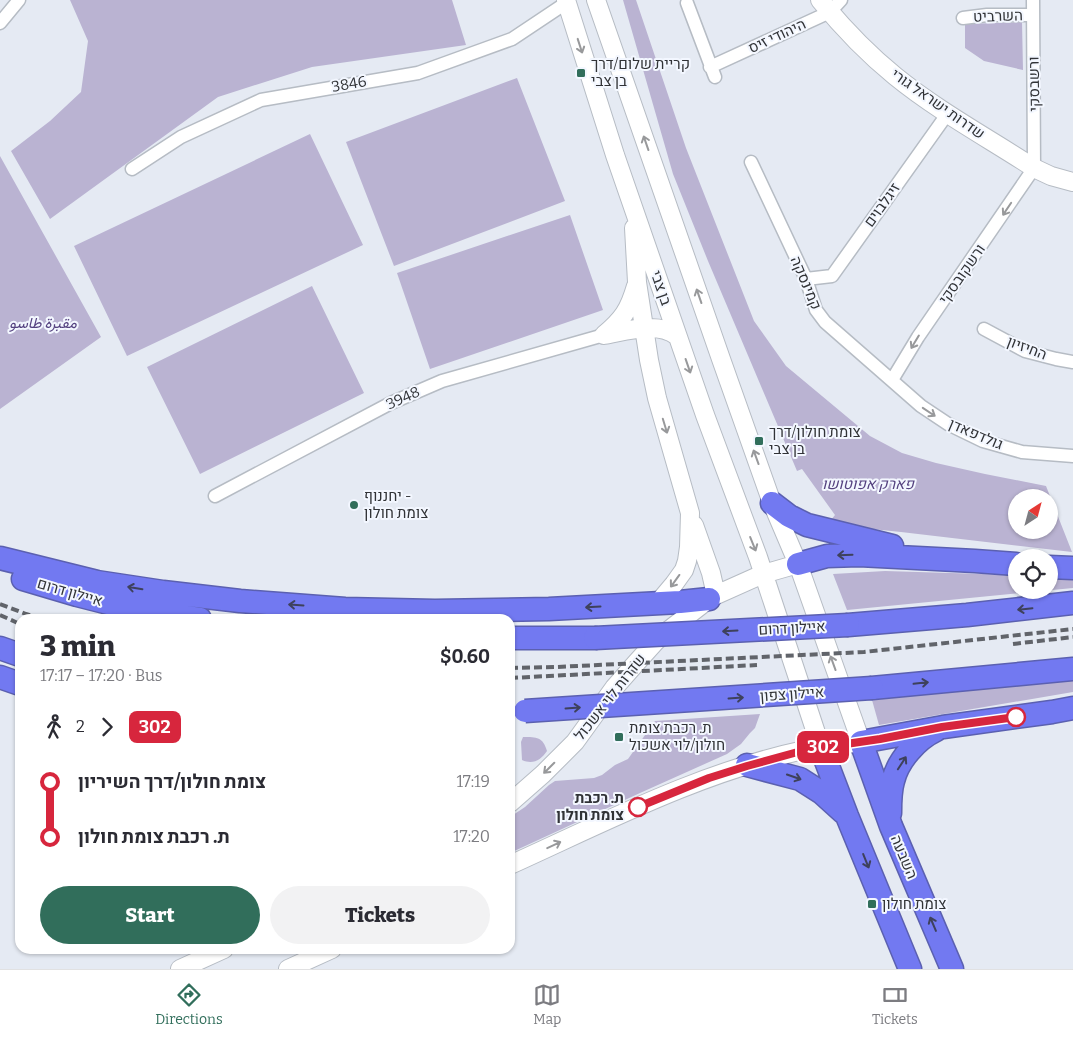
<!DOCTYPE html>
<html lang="en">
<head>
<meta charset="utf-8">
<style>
	:root { --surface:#fff; --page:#f2f2f3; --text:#2b2b33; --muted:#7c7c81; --line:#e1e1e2; --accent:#316e5b }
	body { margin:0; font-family:Bitter,Vazirmatn,Heebo,serif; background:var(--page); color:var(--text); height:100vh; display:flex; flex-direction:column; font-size:19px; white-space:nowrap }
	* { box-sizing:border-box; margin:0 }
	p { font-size:16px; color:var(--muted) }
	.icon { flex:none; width:28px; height:28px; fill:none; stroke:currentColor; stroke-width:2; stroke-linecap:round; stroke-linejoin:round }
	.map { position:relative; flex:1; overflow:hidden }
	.panel { position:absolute; left:15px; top:614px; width:500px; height:340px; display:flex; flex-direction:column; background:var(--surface); border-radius:15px; box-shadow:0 1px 4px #0004 }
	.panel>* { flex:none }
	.badge { padding:0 10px; border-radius:8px; font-size:18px; line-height:32px }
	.needle { width:32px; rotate:36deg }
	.fabs { position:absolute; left:1008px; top:489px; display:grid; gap:10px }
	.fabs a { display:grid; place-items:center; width:50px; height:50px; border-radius:50%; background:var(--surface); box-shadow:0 1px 4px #0004; font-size:25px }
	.map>.badge { position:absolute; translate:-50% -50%; box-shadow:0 0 0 2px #fff }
	.legs { display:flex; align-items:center; gap:8px; height:55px; padding:0 25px; font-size:16px }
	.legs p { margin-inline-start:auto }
	.summary { display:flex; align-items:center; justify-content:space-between; height:85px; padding:0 25px }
	h1 { font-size:28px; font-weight:800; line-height:38px }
	.button { display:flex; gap:10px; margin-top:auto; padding:10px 25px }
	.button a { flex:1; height:58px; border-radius:30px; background:var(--accent); color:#fff; font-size:20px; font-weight:800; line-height:58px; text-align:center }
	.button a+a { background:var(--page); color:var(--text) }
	ul { padding:0 25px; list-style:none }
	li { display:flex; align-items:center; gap:18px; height:55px; font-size:19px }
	li i { display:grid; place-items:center; width:8px; height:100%; margin:0 6px; background:currentColor }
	li i::after { content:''; width:12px; height:12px; margin:-6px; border:4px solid; border-radius:50%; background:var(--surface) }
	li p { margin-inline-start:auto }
	li:first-child i { background:linear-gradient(#0000 50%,currentColor 0) }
	li:last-child i { background:linear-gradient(currentColor 50%,#0000 0) }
	.tabs { display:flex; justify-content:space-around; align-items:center; height:70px; border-top:1px solid var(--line); background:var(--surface); font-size:14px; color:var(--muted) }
	.tabs a { display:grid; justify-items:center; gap:2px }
	.tabs .selected { color:var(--accent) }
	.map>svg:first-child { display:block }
	.green { fill:#bab3d2; fill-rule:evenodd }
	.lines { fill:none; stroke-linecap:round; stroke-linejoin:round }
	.street-casing { stroke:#b6bcc4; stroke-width:15 }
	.secondary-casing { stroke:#b6bcc4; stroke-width:20 }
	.highway-casing { stroke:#5b60b0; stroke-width:25 }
	.street { stroke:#fff; stroke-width:12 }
	.secondary { stroke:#fff; stroke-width:18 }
	.highway { stroke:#7279f1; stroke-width:22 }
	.rail { stroke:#61646a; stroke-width:4; stroke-dasharray:8 4; stroke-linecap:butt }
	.highway-bridge-casing { stroke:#5b60b0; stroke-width:25; stroke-linecap:butt }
	.highway-bridge { stroke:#7279f1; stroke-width:22 }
	.oneway { stroke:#98999b }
	.oneway2 { stroke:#3e415c }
	.line-1-casing { stroke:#fff; stroke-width:11 }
	.line-1 { stroke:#d7263d; stroke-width:8 }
	.poi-dot { fill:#316e5b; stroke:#f3f7ff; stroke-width:2 }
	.stop-1-dot { fill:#fff; stroke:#d7263d; stroke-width:2.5 }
	.labels { text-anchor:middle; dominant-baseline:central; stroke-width:4; stroke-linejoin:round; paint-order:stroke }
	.street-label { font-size:15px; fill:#313337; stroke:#f3f7ff }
	.poi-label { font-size:15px; fill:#313337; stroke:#f3f7ff; text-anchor:start }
	.park-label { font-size:15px; font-style:italic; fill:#554280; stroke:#f3f7ff }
	.stop-label { font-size:15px; font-weight:bold; fill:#313337; stroke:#f3f7ff; text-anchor:end }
</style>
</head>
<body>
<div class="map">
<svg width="1073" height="969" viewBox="0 0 1073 969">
	<rect width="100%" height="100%" fill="#e5eaf3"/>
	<!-- green -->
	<path class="green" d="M70,0H452L466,45L312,67L218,97L50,219L11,151L50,121L81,92L88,41Z
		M623,0H636L686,148L754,321L786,366L870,436L902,453L936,463L985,474L1046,486L1072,552L901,532L862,528L831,520L835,515L802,469L797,471L708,261L673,174ZM1016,498H1049V530H1016Z
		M1022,22L1023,70L984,61L965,48V24Z
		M517,78L565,201L394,266L346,142Z
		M310,134L363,245L127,356L74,246Z
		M0,156L101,337L0,409Z
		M570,215L603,310L430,369L397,273Z
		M312,286L364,393L200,474L147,367Z
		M885,571L1016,575V590H1049V576H1073V588L847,610L833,574Z
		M1073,680V692L879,725L872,700Z
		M760,714L755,728L750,733L741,744L727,754L640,793L510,853V817L525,807L549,785L555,781L594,778L602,775L615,765L628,759L655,721Z
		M523,737C537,737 543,737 547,751C541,760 533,765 522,760L521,742Z"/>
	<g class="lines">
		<defs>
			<path id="street" d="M687,3L715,77
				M963,18L987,15H1033
				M0,23L19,0
				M710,67L830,12L841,0
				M751,162L806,279L816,310L825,322L921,406L948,424L983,441L1022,452L1073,456
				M132,169L181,137L261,100L418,73L512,39L566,3
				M806,279L832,276L948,113
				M984,329L1025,351L1056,359L1073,362
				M892,380L918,337L1034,168L1033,0
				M215,496L391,403L442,381L604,335"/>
			<path id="secondary" d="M566,0L615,155L705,415L758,557L821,748
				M820,0C842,27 868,54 895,76C938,111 988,138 1034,168L1051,176L1073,182
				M634,228L637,282L649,360L657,398L690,513L689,547L687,561L684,570L674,584L658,603
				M604,335C627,331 658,321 677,336
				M604,335C623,319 629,310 636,286
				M694,525L711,573L716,595
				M510,803L543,774L575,742L614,688L637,662L656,641L669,630L709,599L716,595L763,574L798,564
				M510,865C605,822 701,772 804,750C823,746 842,745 861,742L798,564L772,503L721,359L596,0
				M180,969L224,949
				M288,969L332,949"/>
			<path id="highway" d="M772,503L789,516L807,525L892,546
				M0,558L97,582L163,592L240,601L345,609L435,611L549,609L680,602L709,599
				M798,564L827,556L859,555L975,561L1016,564
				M1049,567L1073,568
				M23,579L77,595L136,610L200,619
				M848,625L967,615L1073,603
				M510,638H595
				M0,648L20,655
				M0,677L20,684
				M872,688L1073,669
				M821,748L847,816L910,969
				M747,765L800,779L822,793L843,812
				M890,813C890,802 890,791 893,781C898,760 917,739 936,730
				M952,969L891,826L861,742L943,727L1052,712L1073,708"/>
		</defs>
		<!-- street casing -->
		<use href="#street" class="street-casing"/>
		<!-- secondary casing -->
		<use href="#secondary" class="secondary-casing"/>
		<!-- highway casing -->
		<use href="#highway" class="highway-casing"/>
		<!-- street -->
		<use href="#street" class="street"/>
		<!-- secondary -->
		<use href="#secondary" class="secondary"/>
		<!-- highway -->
		<use href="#highway" class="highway"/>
		<!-- rail -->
		<path class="rail" d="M0,604L26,614L44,619
			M0,615L20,624
			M1013,644L1073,637
			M510,668L557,667L864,652L1073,629
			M510,678L549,676L757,665"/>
		<defs>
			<path id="highway-bridge" d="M595,638L848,625
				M525,711L872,688"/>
		</defs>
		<!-- highway-bridge casing -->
		<use href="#highway-bridge" class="highway-bridge-casing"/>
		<!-- highway-bridge -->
		<use href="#highway-bridge" class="highway-bridge"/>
	</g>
	<!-- one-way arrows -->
	<defs><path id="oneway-shaft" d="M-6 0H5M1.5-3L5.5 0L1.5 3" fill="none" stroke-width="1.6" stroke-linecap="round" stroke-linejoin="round" transform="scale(1.25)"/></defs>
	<g class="oneway">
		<use href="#oneway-shaft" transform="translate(580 46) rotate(72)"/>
		<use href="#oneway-shaft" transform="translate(646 143) rotate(-109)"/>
		<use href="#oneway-shaft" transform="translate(1007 209) rotate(124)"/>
		<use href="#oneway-shaft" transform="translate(699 296) rotate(-109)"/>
		<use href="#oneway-shaft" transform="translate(915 342) rotate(121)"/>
		<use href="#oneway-shaft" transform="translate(688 366) rotate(71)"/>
		<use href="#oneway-shaft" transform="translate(929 412) rotate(34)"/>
		<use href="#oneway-shaft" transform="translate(665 426) rotate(73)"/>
		<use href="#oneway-shaft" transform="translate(756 457) rotate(-110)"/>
		<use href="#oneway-shaft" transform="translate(753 544) rotate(68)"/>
		<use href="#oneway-shaft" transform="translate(675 581) rotate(126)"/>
		<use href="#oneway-shaft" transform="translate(833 663) rotate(-110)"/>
		<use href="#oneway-shaft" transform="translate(549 768) rotate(135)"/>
		<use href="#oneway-shaft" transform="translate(554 845) rotate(-25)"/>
	</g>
	<g class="oneway2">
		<use href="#oneway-shaft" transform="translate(845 555) rotate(178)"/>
		<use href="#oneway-shaft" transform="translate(135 588) rotate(-171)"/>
		<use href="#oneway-shaft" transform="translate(296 605) rotate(-176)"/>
		<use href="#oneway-shaft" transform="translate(593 607) rotate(177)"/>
		<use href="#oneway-shaft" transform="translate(1025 609) rotate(174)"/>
		<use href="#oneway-shaft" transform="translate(730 631) rotate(177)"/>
		<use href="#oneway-shaft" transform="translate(921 683) rotate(-6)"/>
		<use href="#oneway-shaft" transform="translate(736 698) rotate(-4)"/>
		<use href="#oneway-shaft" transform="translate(573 708) rotate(-4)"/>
		<use href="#oneway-shaft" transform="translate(902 763) rotate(-57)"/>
		<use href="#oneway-shaft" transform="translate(794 777) rotate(19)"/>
		<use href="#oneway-shaft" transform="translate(866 861) rotate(68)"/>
		<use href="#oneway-shaft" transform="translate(933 924) rotate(-113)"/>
	</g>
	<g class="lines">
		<defs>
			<path id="line-1" d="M638,807L709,778L747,766L805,750L880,739L942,727L1016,717"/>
		</defs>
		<!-- line-1 casing -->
		<use href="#line-1" class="line-1-casing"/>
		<!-- line-1 -->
		<use href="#line-1" class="line-1"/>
	</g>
	<!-- markers -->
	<g class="poi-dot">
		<rect x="576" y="68" width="10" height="10" rx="2.5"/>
		<rect x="754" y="436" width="10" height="10" rx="2.5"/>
		<circle cx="354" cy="505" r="5"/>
		<rect x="614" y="732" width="10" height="10" rx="2.5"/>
		<rect x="867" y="899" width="10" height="10" rx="2.5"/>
	</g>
	<g class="stop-1-dot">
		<circle cx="1016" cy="717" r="9"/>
		<circle cx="638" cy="807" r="9"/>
	</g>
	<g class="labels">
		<!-- street labels -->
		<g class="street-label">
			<text transform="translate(998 16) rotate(-2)">השרביט</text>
			<text transform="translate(777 36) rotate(-25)">היהודי זיס</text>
			<text transform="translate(349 84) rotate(-10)">3846</text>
			<text transform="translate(1034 84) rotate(-91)">ורשבסקי</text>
			<text transform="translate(938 104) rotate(35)">שדרות ישראל גורי</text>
			<text transform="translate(882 205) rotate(-54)">זיגלבוים</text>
			<text transform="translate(962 274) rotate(-55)">ורשקובסקי</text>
			<text transform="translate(806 283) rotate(67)">קמינסקה</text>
			<text transform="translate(661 288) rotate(71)">בן צבי</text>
			<text transform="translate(1027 348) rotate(21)">החיזיון</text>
			<text transform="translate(403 398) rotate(-24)">3948</text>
			<text transform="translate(976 434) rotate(23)">גולדפאדן</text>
			<text transform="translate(70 592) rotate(16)">איילון דרום</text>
			<text transform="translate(792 628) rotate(-3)">איילון דרום</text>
			<text transform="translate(792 694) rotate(-4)">איילון צפון</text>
			<text transform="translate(610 697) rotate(-52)">שדרות לוי אשכול</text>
			<text transform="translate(904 857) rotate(67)">השבעה</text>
		</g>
		<!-- poi labels -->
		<g class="poi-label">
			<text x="591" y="64">קריית שלום/דרך<tspan x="591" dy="17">בן צבי</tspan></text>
			<text x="769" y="432">צומת חולון/דרך<tspan x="769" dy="17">בן צבי</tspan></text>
			<text x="364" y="496">יחננוף -<tspan x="364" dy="17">צומת חולון</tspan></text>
			<text x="629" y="728">ת. רכבת צומת<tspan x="629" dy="17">חולון/לוי אשכול</tspan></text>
			<text x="882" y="904">צומת חולון</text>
		</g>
		<!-- park labels -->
		<g class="park-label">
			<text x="43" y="323">مقبرة طاسو</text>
			<text x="868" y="484">פארק אפוטושו</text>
		</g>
		<!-- stop labels -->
		<g class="stop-label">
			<text x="624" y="798">ת. רכבת<tspan x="624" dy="17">צומת חולון</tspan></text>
		</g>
	</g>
</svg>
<div class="fabs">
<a><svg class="needle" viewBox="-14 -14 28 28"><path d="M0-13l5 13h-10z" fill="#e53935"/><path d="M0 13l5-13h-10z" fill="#7c7c81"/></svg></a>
<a><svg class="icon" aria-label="locate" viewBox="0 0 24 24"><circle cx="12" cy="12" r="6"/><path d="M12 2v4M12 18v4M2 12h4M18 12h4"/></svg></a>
</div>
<b class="badge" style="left:823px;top:747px;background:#d7263d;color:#fff">302</b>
<section class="panel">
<div class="summary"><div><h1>3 min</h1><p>17:17 – 17:20 · Bus</p></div><b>$0.60</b></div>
<div class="legs"><svg class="icon" aria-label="walk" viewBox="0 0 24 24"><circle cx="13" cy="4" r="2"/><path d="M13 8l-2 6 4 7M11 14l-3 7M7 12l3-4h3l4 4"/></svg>2<svg class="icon" aria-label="forward" viewBox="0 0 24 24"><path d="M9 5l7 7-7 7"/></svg><b class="badge" style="background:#d7263d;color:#fff">302</b></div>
<ul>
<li><i style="color:#d7263d"></i><b>צומת חולון/דרך השיריון</b><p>17:19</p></li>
<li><i style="color:#d7263d"></i><b>ת. רכבת צומת חולון</b><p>17:20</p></li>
</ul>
<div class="button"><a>Start</a><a>Tickets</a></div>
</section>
</div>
<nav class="tabs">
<a class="selected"><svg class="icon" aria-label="directions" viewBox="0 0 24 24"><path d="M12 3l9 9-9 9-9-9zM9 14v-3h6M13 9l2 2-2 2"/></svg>Directions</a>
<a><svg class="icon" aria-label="map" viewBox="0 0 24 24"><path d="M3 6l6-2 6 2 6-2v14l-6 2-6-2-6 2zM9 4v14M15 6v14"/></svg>Map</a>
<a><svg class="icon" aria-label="tickets" viewBox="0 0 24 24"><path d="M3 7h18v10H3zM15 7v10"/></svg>Tickets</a>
</nav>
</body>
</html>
